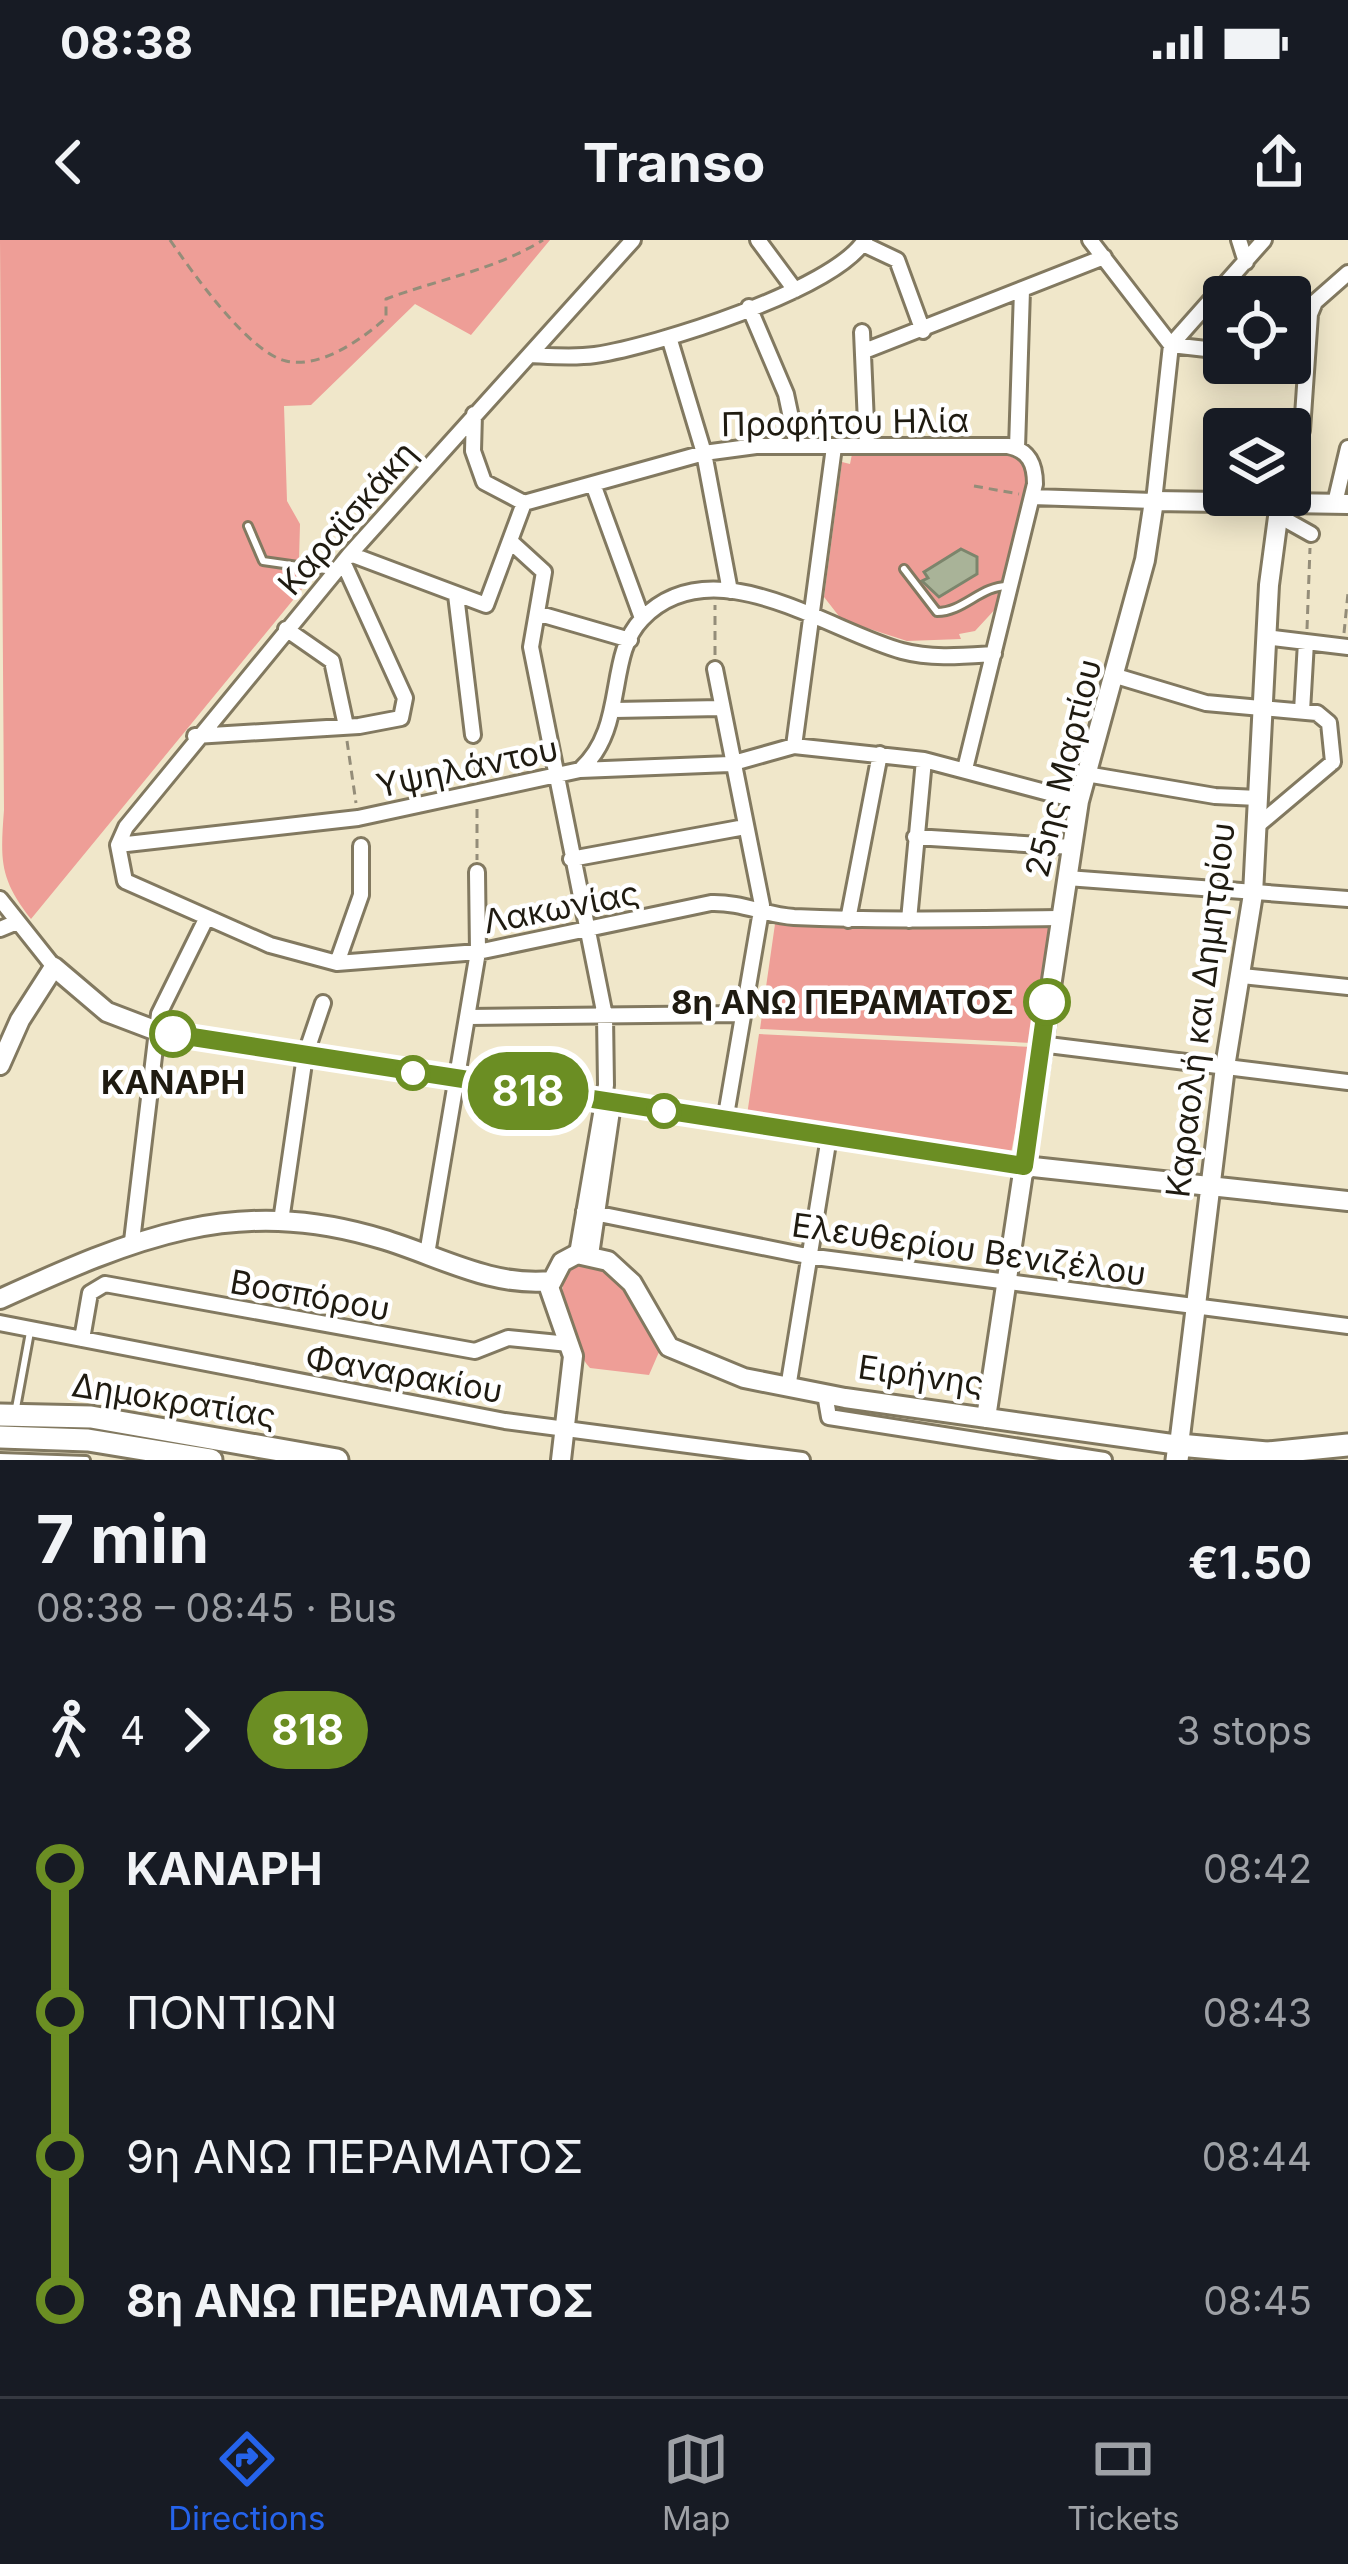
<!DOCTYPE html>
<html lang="en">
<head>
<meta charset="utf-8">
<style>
	:root { --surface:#171b24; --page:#242831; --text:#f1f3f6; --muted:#9ea1a6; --line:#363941; --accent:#2563eb }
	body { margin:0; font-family:Inter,sans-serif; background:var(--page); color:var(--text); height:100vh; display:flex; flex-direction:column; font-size:45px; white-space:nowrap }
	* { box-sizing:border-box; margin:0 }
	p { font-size:39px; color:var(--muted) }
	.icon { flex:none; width:66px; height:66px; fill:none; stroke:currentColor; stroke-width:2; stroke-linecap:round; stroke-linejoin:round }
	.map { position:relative; height:1220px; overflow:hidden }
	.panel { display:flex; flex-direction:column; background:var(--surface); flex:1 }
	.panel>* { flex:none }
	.badge { padding:0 24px; border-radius:39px; font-size:42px; line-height:78px }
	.controls { position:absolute; left:1203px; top:36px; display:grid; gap:24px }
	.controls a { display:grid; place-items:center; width:108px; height:108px; border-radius:12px; background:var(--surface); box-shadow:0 6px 30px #0003; font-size:60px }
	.map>.badge { position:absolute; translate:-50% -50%; box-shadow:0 0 0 6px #fff }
	.legs { display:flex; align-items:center; gap:18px; height:132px; padding:0 36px; font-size:39px }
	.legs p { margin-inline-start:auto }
	.head { display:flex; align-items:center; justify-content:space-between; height:204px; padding:0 36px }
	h1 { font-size:66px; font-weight:700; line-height:90px }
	ul { padding:0 36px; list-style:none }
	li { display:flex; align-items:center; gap:42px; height:144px; font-size:45px }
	li i { display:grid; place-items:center; width:18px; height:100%; margin:0 15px; background:currentColor }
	li i::after { content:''; width:30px; height:30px; margin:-15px; border:9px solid; border-radius:50%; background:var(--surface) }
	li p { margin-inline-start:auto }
	li:first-child i { background:linear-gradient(#0000 50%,currentColor 0) }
	li:last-child i { background:linear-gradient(currentColor 50%,#0000 0) }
	.status { display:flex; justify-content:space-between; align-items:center; height:84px; padding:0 60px; background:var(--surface); direction:ltr }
	.status svg { height:33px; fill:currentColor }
	header { display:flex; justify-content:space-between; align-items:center; height:156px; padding:0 36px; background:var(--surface); font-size:54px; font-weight:700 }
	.tab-bar { display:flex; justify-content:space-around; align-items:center; height:168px; border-top:3px solid var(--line); background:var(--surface); font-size:33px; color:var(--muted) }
	.tab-bar a { display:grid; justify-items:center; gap:6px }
	.tab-bar .selected { color:var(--accent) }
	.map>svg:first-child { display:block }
	.green { fill:#ee9e97 }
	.building { fill:#a9b398; stroke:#7c856c; stroke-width:3 }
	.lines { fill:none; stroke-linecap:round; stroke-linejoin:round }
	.lane-casing { stroke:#827960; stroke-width:12 }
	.street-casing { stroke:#827960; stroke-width:20 }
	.secondary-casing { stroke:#827960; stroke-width:24 }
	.primary-casing { stroke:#827960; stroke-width:27 }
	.path { stroke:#948d79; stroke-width:3; stroke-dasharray:9 6; stroke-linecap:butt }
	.lane { stroke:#fff; stroke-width:6 }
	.street { stroke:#fff; stroke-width:14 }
	.secondary { stroke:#fff; stroke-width:18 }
	.primary { stroke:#fff; stroke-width:21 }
	.line-1-casing { stroke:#fff; stroke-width:27 }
	.line-1 { stroke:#6b8e23; stroke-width:18 }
	.stop-1-dot { fill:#fff; stroke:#6b8e23; stroke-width:6 }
	.labels { text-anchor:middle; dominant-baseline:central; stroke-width:9; stroke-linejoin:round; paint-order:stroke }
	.street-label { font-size:33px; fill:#1f1b11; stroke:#fff }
	.stop-label { font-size:33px; font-weight:bold; fill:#1f1b11; stroke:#fff; text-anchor:end }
</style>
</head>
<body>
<div class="status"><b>08:38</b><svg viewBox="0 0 49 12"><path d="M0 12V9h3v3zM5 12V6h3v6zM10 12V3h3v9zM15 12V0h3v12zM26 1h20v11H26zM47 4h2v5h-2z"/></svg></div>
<header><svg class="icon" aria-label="back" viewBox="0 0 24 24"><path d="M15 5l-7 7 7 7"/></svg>Transo<svg class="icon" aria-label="share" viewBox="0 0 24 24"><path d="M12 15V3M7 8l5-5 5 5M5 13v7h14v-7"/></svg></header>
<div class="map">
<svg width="1348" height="1220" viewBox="0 0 1348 1220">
	<rect width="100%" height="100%" fill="#f0e7ca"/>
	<!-- green -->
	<path class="green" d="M0,0H550L471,95L415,64L311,165L284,166L287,261L300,284L299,320L316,332L31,679C0,639 0,622 4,570Z
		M852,214H1006L1026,224L1028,242L999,365L975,391L959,394L961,399L907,401L842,380L824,357L842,222L850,224Z
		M775,684H1054L1031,803L760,789Z
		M759,794L1032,807L1011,913L747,875Z
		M574,1022L600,1023L624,1049L659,1112L649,1135L590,1128C568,1102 549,1048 574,1022Z"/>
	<!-- building -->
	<path class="building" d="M961,309L977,317V334L939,357L922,341L928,338L924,332Z"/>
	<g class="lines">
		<defs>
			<path id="lane" d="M248,286L263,321L333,331
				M904,329L937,372C964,372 981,345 1009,346
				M16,1168L30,1092
				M0,1217L86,1220"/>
			<path id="street" d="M633,0L350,314L126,587L118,605L125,641L270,705L337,723L478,712L711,663C741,662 765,675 794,677C882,681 970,679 1058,678
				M758,0L795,50
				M1090,0L1171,105
				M1239,0L1246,22
				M863,4L897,20L923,91
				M749,67L786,154L797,206
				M1290,73L1310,74
				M862,92L867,206
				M669,97L704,213L730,351
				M1171,105L1224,111
				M867,110L1104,17
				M530,115C551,116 573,118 595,115C655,106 834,50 865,0
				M474,174L473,211L484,242L524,263L704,213L756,206H1008C1029,210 1035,224 1035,244L965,529
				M1017,208L1022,50
				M1290,229L1302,190L1310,74L1315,62L1348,33
				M593,244L642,378
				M1032,257L1154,261L1171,105L1264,0
				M1335,263L1348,208
				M1277,275L1311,294
				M510,301L544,332L531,407L605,776L606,845L577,1014
				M350,314L486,365L524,263
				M456,355L473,495
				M540,374L630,400
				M286,389L332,421L346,486
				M1265,397L1348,407
				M715,429L762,665L725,881
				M1116,436L1206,463L1317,473L1329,483L1333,522
				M614,470L721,468
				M1302,471L1306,402
				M195,496L359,486L401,478L405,458L344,324
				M794,506L834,207
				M580,530L730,524L794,506L924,520L1079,561
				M1086,534L1215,556L1258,558
				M1257,586L1333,522
				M915,597L1072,607
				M118,605L358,578L580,530C628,487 605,417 642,379C713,305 828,391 902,411C932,419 963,416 994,414
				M571,619L745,587
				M1067,638L1348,659
				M0,659L54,727
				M848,680L880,514
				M909,680L924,520
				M0,689L17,682
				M337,723L361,655V606
				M1242,736L1348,747
				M469,777L742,774
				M1040,804L1348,842
				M584,971L807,1016L1348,1086
				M281,981L305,816L323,763
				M132,1001L159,774L206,679
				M427,1014L478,712L477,632
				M591,1015L613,864
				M0,1083L505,1181L802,1220
				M82,1099L90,1053L105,1044L475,1111L508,1098L569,1104
				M788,1148L829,897
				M825,1154L829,1177L1104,1220"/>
			<path id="secondary" d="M0,825L20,780L54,727L107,772L157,791L1024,926L1348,961
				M0,1059C133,999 234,954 382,999C439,1016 490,1047 551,1041
				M986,1178L1079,561L1145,320L1154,261L1348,264
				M561,1220L573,1116L549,1047L562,1022L577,1014L608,1021L632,1043L669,1107L744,1138L845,1158L1179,1205L1225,827L1253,654L1269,345L1280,262"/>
			<path id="primary" d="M0,1175L91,1177L337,1220
				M0,1197L88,1200L211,1220
				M1177,1220L1179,1205L1267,1213L1348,1205"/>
		</defs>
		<!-- lane casing -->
		<use href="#lane" class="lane-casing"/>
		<!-- street casing -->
		<use href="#street" class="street-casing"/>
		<!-- secondary casing -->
		<use href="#secondary" class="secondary-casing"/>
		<!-- primary casing -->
		<use href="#primary" class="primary-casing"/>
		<!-- path -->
		<path class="path" d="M170,0C192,32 249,113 286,121C321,129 362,99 386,78V59C439,39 495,30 543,0
			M974,246L1019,254
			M1307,389L1310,308
			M1344,393L1348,353
			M715,415V365
			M347,501L356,563
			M474,509L476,536
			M477,569V620"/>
		<!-- lane -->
		<use href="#lane" class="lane"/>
		<!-- street -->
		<use href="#street" class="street"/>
		<!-- secondary -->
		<use href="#secondary" class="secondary"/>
		<!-- primary -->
		<use href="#primary" class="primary"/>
	</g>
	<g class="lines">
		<defs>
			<path id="line-1" d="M173,794L1024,926L1047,762"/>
		</defs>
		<!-- line-1 casing -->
		<use href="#line-1" class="line-1-casing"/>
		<!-- line-1 -->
		<use href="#line-1" class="line-1"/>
	</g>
	<!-- markers -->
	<g class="stop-1-dot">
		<circle cx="1047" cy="762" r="21"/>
		<circle cx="173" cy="794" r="21"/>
		<circle cx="413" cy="833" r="15"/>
		<circle cx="664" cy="871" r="15"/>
	</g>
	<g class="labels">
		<!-- street labels -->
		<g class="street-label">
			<text transform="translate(845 182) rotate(-1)">Προφήτου Ηλία</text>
			<text transform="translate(347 278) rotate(-49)">Καραϊσκάκη</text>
			<text transform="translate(467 527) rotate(-12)">Υψηλάντου</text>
			<text transform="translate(1063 528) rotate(-76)">25ης Μαρτίου</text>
			<text transform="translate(561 667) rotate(-11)">Λακωνίας</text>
			<text transform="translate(1200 770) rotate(-83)">Καραολή και Δημητρίου</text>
			<text transform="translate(969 1009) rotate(8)">Ελευθερίου Βενιζέλου</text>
			<text transform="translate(310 1055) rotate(10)">Βοσπόρου</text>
			<text transform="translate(404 1134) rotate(10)">Φαναρακίου</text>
			<text transform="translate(921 1135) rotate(8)">Ειρήνης</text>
			<text transform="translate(174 1160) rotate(9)">Δημοκρατίας</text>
		</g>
		<!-- stop labels -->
		<g class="stop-label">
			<text x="1014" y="762">8η ΑΝΩ ΠΕΡΑΜΑΤΟΣ</text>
			<text x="173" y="842" text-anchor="middle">ΚΑΝΑΡΗ</text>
		</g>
	</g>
</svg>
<div class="controls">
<a><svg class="icon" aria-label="locate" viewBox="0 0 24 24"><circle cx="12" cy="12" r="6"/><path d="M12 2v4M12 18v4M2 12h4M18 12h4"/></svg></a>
<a><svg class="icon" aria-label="layers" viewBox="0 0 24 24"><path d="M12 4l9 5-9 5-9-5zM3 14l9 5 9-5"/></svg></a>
</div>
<b class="badge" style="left:528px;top:851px;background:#6b8e23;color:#fff">818</b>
</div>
<section class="panel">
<div class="head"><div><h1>7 min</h1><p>08:38 – 08:45 · Bus</p></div><b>€1.50</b></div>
<div class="legs"><svg class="icon" aria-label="walk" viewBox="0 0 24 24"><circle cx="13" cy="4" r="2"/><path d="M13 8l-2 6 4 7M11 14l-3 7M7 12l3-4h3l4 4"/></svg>4<svg class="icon" aria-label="forward" viewBox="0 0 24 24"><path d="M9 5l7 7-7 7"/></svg><b class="badge" style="background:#6b8e23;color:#fff">818</b><p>3 stops</p></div>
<ul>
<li><i style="color:#6b8e23"></i><b>ΚΑΝΑΡΗ</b><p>08:42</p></li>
<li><i style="color:#6b8e23"></i><span>ΠΟΝΤΙΩΝ</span><p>08:43</p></li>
<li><i style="color:#6b8e23"></i><span>9η ΑΝΩ ΠΕΡΑΜΑΤΟΣ</span><p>08:44</p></li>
<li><i style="color:#6b8e23"></i><b>8η ΑΝΩ ΠΕΡΑΜΑΤΟΣ</b><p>08:45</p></li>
</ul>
</section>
<nav class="tab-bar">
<a class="selected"><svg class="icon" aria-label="directions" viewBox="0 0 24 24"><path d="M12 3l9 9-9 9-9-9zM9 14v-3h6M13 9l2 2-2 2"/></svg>Directions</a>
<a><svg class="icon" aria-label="map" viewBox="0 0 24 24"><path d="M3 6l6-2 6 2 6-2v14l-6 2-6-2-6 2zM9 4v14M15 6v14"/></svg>Map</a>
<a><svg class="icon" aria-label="tickets" viewBox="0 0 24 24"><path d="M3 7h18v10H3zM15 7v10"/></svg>Tickets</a>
</nav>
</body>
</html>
